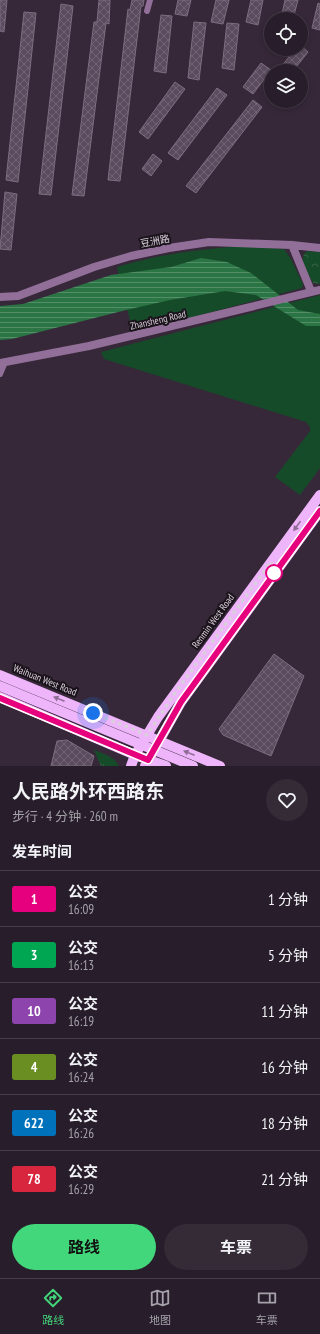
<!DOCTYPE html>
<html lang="zh">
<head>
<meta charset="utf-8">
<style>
	:root { --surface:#281e2b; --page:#342b37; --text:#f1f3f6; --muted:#a5a2a9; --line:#443c47; --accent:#43d77b }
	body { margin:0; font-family:"PT Sans Narrow","Noto Sans SC",sans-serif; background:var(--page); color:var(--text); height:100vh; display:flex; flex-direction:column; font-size:15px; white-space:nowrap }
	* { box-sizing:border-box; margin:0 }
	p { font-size:13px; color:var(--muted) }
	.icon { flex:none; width:22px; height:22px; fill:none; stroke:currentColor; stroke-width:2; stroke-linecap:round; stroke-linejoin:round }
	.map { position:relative; height:766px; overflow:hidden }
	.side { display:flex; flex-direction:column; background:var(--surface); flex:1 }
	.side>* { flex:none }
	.badge { padding:0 8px; border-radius:3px; font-size:14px; line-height:26px }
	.fabs { position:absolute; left:264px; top:12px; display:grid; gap:8px }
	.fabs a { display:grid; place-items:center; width:44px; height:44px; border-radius:50%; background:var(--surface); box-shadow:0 2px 6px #0003,0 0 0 1px var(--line); font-size:20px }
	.you { position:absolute; width:20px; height:20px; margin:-10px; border:3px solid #fff; border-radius:50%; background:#1a73e8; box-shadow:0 0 0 6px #1a73e833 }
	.map>.badge { position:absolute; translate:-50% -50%; box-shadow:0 0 0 2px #fff }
	h2 { padding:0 12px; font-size:15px; line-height:36px }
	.round { display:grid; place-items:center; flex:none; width:42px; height:42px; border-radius:21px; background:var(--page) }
	.headline { display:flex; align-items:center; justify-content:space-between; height:68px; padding:0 12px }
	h1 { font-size:19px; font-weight:700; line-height:30px }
	.cta { display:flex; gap:8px; margin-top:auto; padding:8px 12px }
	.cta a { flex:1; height:46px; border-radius:24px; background:var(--accent); color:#111; font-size:16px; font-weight:700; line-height:46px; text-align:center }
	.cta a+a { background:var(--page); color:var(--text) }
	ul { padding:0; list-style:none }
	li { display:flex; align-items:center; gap:12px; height:56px; padding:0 12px; border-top:1px solid var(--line) }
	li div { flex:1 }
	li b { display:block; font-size:15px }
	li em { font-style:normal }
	li .badge { min-width:44px; font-weight:700; text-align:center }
	.tab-bar { display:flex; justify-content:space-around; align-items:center; height:56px; border-top:1px solid var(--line); background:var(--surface); font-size:11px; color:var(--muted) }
	.tab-bar a { display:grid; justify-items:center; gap:2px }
	.tab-bar .selected { color:var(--accent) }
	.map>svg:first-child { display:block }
	.grass { fill:url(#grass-tufts) }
	.forest { fill:url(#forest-crowns) }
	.park { fill:#164b29 }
	.water { fill:url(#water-rules) }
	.building { fill:url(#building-cross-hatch); stroke:#7e6d81 }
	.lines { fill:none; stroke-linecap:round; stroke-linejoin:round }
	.minor { stroke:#926f99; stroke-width:6 }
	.tertiary { stroke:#926f99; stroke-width:8 }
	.primary { stroke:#efb5fb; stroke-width:10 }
	.primary-bridge { stroke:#efb5fb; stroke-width:10 }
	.oneway { fill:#8f6c96 }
	.line-casing { stroke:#fff; stroke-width:9 }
	.line { stroke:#e6007e; stroke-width:6 }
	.walk { stroke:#d9cfda; stroke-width:4; stroke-dasharray:0 7.2 }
	.stop-dot { fill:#fff; stroke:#e6007e; stroke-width:2 }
	.labels { text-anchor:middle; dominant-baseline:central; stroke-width:4; stroke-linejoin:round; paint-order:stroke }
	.street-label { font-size:10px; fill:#d9cfda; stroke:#1a131b }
</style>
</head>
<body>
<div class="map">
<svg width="320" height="766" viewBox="0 0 320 766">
	<defs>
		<pattern id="grass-tufts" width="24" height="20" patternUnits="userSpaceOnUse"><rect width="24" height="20" fill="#164b29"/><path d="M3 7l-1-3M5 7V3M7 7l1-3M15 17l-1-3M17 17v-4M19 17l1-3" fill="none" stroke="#376447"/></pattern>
		<pattern id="forest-crowns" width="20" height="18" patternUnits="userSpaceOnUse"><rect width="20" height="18" fill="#164b29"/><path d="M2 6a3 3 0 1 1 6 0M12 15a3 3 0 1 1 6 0" fill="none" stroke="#376447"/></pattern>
		<pattern id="water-rules" width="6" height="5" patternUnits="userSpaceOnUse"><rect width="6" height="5" fill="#2b7545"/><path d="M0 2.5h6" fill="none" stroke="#538e68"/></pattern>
		<pattern id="building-cross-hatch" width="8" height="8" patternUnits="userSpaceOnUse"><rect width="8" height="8" fill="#5b4b5e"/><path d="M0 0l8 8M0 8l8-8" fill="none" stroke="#726474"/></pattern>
	</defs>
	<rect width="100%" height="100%" fill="#362839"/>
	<!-- grass -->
	<path class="grass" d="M94,750C104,754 114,756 119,766H101Z"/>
	<!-- forest -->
	<path class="forest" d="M307,251L320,252V284L313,283C308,273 297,259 307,251Z"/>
	<!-- park -->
	<path class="park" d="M249,246L284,249L291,259L303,284L302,288L133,333L117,267C160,254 204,248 249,246Z
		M320,295V468L300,495L275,477L310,431V427L306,422L104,359L101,352Z"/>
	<!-- water -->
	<path class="water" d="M201,258L227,262L251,273L298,310L320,314V326H306L256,295L225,291L170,300L126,310L12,339L0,340V306L23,304L111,275L171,267Z"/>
	<!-- building -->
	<path class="building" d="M0,0H7L4,32L0,31Z
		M99,0H110L109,24L106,23L84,196L72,195L94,22H97Z
		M132,0H144L143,6H141L120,181L108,180L128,9L130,10Z
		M178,0H191L187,16L175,14Z
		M216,0H229L223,24L211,22Z
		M251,0H263L258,25L246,22Z
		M285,0H298L293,19H281Z
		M318,3L320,4V30L312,28Z
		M61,4L73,6L51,195L39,194Z
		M24,12L36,13L18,182L6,180Z
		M161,15L172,16L166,73L154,71Z
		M194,22L206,23L199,80L188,78Z
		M227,23L239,24L234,70L222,68Z
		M301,46L308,52L293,71H278L295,49H301Z
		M261,63L271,70L253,94L243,87Z
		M175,82L185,89L148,139L139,132Z
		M217,88L227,95L178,160L168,153Z
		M253,100L262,107L196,193L186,186Z
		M153,154L162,161L151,176L142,169Z
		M5,192L17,194L11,250L0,249Z
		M274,654L304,676L271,756L223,735L219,729Z
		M67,740L94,756L91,766H51L57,741Z"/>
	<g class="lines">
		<!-- minor -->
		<path class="minor" d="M147,11L150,0
			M0,374L5,362"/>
		<!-- tertiary -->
		<path class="tertiary" d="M292,245L311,291
			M0,297L18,296L94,267L131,256L169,248L209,242L292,245L320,248
			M0,363L89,346L320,290"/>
		<!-- primary -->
		<path class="primary" d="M0,675L220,766
			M0,697L135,755L166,766
			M131,766L135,755L158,717L320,495
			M145,766L181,702L320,511"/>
		<!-- primary-bridge -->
		<path class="primary-bridge" d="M0,686L193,766"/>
	</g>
	<!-- one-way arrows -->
	<defs><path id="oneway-solid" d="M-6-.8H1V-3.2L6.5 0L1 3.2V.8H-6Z"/></defs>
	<g class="oneway">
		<use href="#oneway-solid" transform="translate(297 526) rotate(126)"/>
		<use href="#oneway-solid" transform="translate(59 699) rotate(-158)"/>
		<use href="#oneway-solid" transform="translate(189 753) rotate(-158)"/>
	</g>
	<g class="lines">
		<defs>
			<path id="line" d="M0,698L148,760L181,702L320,511"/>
		</defs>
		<!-- line casing -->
		<use href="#line" class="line-casing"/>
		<!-- line -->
		<use href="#line" class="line"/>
		<!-- walk -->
		<path class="walk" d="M93,713L147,735L175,693L271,562L274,573"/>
	</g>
	<!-- markers -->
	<circle class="stop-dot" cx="274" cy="573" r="8"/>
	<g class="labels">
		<!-- street labels -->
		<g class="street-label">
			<text transform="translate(155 241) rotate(-11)">豆洲路</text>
			<text transform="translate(158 320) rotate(-13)">Zhansheng Road</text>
			<text transform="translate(213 621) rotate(-54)">Renmin West Road</text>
			<text transform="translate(45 680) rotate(22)">Waihuan West Road</text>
		</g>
	</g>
</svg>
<div class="fabs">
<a><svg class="icon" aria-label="locate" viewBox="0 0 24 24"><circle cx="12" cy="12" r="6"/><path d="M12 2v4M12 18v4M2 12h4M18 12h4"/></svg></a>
<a><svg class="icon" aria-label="layers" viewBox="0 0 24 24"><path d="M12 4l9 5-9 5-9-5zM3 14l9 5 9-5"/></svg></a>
</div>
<div class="you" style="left:93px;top:713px"></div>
</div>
<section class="side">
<div class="headline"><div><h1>人民路外环西路东</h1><p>步行 · 4 分钟 · 260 m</p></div><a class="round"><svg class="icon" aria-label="heart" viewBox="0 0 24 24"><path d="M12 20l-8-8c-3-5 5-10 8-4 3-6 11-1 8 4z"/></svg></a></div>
<h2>发车时间</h2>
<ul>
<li><span class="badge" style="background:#e6007e;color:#fff">1</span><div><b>公交</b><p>16:09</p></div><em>1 分钟</em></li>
<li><span class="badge" style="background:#00a651;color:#fff">3</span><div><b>公交</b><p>16:13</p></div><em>5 分钟</em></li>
<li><span class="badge" style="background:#8e44ad;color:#fff">10</span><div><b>公交</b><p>16:19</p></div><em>11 分钟</em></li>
<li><span class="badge" style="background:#6b8e23;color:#fff">4</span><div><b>公交</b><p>16:24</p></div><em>16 分钟</em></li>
<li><span class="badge" style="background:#0072bc;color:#fff">622</span><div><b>公交</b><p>16:26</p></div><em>18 分钟</em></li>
<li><span class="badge" style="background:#d7263d;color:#fff">78</span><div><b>公交</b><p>16:29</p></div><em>21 分钟</em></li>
</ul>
<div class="cta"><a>路线</a><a>车票</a></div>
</section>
<nav class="tab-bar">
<a class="selected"><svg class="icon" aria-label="directions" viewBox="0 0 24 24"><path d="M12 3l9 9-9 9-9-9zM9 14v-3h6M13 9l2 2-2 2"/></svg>路线</a>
<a><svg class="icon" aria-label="map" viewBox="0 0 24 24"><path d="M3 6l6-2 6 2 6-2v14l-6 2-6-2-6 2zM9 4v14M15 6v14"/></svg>地图</a>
<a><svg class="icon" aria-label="tickets" viewBox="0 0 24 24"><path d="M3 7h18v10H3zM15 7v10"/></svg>车票</a>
</nav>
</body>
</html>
